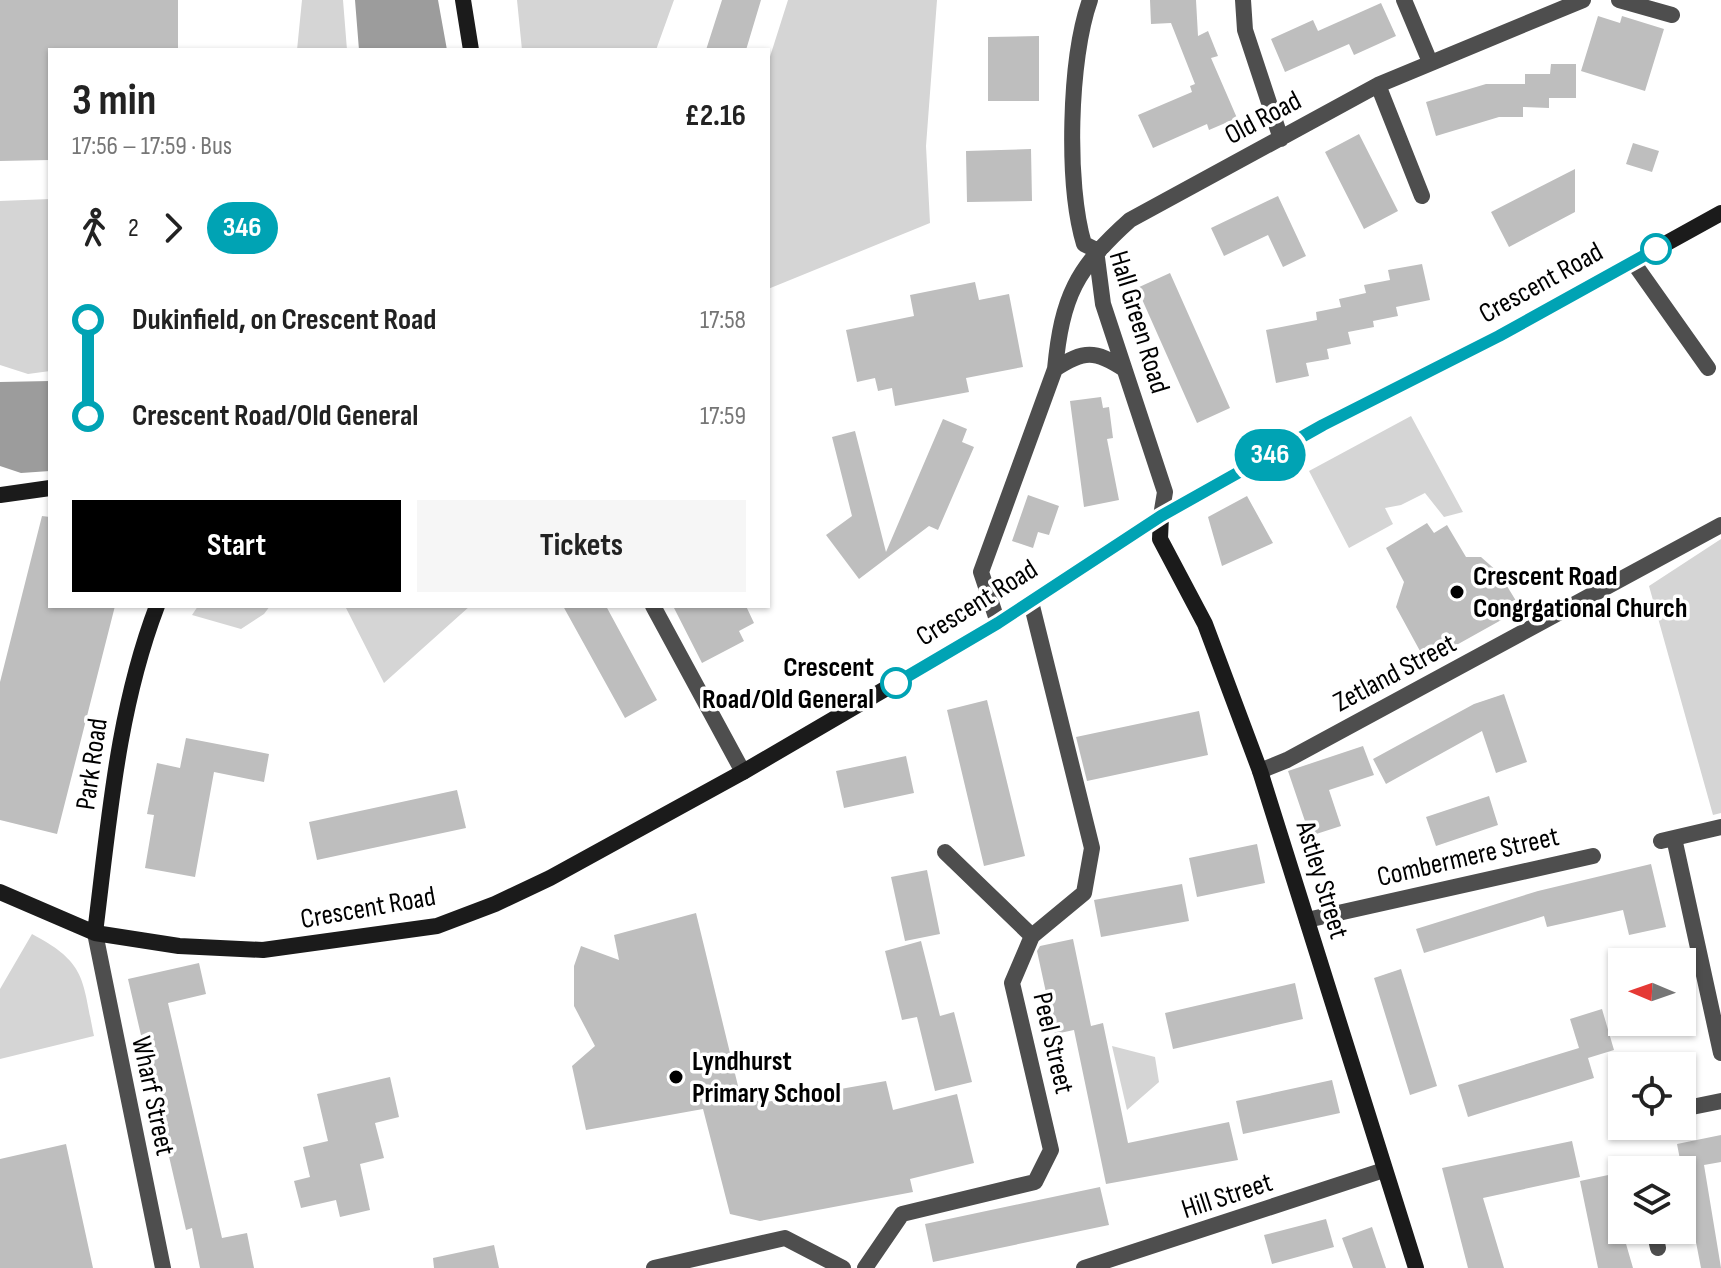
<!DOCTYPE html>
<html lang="en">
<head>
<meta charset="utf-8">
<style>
	:root { --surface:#fff; --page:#f6f6f6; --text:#222; --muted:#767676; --accent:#000 }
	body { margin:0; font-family:"Sofia Sans Condensed",sans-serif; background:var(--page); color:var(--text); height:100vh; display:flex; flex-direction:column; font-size:30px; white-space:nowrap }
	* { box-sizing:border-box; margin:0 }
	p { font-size:26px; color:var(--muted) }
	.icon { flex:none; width:44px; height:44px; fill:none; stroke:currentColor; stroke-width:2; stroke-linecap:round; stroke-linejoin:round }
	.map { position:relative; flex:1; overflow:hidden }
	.sheet { position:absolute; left:48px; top:48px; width:722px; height:560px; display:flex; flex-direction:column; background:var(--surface); border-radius:0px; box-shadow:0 2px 6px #0004 }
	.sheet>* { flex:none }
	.badge { padding:0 16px; border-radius:26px; font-size:28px; line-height:52px }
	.needle { width:52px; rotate:272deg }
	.tools { position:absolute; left:1608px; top:948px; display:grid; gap:16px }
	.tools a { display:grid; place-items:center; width:88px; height:88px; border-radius:0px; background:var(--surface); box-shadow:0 2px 6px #0004; font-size:40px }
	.map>.badge { position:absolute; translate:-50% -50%; box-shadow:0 0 0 4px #fff }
	.legs { display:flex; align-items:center; gap:12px; height:88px; padding:0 24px; font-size:26px }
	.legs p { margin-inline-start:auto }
	.summary { display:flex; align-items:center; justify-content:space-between; height:136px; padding:0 24px }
	h1 { font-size:44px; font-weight:700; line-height:60px }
	.cta { display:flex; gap:16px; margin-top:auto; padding:16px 24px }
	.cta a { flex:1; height:92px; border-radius:0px; background:var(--accent); color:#fff; font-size:32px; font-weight:700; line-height:92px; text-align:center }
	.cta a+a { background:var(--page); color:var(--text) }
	ul { padding:0 24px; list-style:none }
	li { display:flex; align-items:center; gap:28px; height:96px; font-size:30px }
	li i { display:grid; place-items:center; width:12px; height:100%; margin:0 10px; background:currentColor }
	li i::after { content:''; width:20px; height:20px; margin:-10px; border:6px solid; border-radius:50%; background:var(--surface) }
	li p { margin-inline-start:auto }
	li:first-child i { background:linear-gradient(#0000 50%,currentColor 0) }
	li:last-child i { background:linear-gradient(currentColor 50%,#0000 0) }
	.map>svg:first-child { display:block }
	.green { fill:#d5d5d5 }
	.water { fill:#9c9c9c }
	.building { fill:#bebebe }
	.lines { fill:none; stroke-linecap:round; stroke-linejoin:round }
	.street { stroke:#4e4e4e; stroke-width:16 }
	.secondary { stroke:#1b1b1b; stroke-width:16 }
	.line-1-casing { stroke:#fff; stroke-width:18 }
	.line-1 { stroke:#00a3b4; stroke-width:12 }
	.stop-1-dot { fill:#fff; stroke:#00a3b4; stroke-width:4 }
	.poi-dot { fill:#000; stroke:#fff; stroke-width:3 }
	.labels { text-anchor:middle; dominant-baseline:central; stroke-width:7; stroke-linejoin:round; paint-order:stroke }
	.street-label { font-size:28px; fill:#000; stroke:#fff }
	.poi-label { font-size:28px; font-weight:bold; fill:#000; stroke:#fff; text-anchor:start }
	.stop-label { font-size:28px; font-weight:bold; fill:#000; stroke:#fff; text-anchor:end }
</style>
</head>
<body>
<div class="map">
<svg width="1721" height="1268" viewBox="0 0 1721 1268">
	<rect width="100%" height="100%" fill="#fff"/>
	<!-- green -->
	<path class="green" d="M302,0H343L347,50H297Z
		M517,0H674L656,50H522Z
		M788,0H937L926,146L930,223L768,289V63Z
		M50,199V371L28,374L0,365V201Z
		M1411,416L1463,512L1444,517L1425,493L1401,505L1385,508L1393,524L1349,548L1309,471Z
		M1721,539V813L1713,815L1649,586Z
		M198,606H270L264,614L241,629L192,615Z
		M345,606H470L384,683Z
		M32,934C87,963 82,979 94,1036L0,1059V989Z
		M1112,1046L1155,1057L1159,1082L1127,1110Z"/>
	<!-- water -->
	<path class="water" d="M355,0H438L447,50H359Z
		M50,381V471L21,473L0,466V382Z"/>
	<!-- building -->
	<path class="building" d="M0,0H178V50H50V160L0,161Z
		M722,0H761L746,50H706Z
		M1150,0H1196L1198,36L1208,31L1218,56L1211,58L1237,118L1209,130L1207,124L1153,148L1138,115L1192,92L1190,86L1195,84L1171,23L1151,24Z
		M1381,3L1396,36L1354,55L1349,44L1285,72L1271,39L1313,20L1318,31Z
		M1598,16L1620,23L1622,16L1664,29L1645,91L1581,71Z
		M1039,36V101H988V37Z
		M1551,64H1576V98H1549V108L1523,107V117H1499L1436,136L1426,102L1486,84H1525V74H1550Z
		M1359,134L1398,211L1364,229L1325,152Z
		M1633,143L1659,151L1652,172L1626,164Z
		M1031,149L1032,201L967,202L966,151Z
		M1575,169V212L1509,247L1491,212Z
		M1278,196L1306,256L1283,267L1268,235L1224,256L1211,228Z
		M1422,264L1430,300L1396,307L1398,316L1373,321L1374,327L1348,332L1351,344L1327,349L1329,359L1306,363L1309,376L1276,383L1266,330L1317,320L1316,312L1341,307L1339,299L1366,293L1364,285L1390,280L1388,270Z
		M1170,273L1230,408L1197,423L1137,288Z
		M975,282L979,300L1009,294L1023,367L966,378L969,392L895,406L892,388L878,391L875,378L857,382L846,330L914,316L910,295Z
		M1101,397L1103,408L1109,407L1113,438L1107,439L1119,500L1084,507L1070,401Z
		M943,419L967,429L962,442L974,447L938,530L929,526L859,579L826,535L852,516L832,437L855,431L886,552Z
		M1028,495L1059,506L1049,535L1038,532L1033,548L1012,541Z
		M1247,496L1273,543L1222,566L1208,517Z
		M42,516L50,517V606H115L57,834L0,820V682Z
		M1427,523L1434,533L1447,525L1466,557H1481L1499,573L1521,609L1426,662L1396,607L1404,582L1386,548Z
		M563,606H606L657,700L625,718Z
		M673,606H746L754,623L739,631L744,641L702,663Z
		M1504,694L1527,762L1496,773L1482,731L1386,784L1373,759L1474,704Z
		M987,700L1025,856L984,866L947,710Z
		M1199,711L1208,755L1087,781L1076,737Z
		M186,738L269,754L264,782L214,772L195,877L145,868L154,815L147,814L157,763L180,768Z
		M1363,746L1374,775L1329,790L1341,826L1310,836L1288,771Z
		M906,756L914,793L844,808L836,771Z
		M457,790L466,828L317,860L309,822Z
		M1489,796L1498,825L1436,846L1426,817Z
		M1257,844L1265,883L1197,897L1189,858Z
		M1651,864L1666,927L1629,935L1623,910L1547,927L1544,916L1424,953L1416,929L1538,891Z
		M927,870L940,934L905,941L891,877Z
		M1182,884L1189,921L1101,937L1094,900Z
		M696,913L739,1090L761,1103L886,1081L893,1110L957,1094L974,1163L910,1179L913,1192L760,1221L730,1214L703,1109L586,1130L572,1066L595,1046L574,1006V966L581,946L619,960L614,935Z
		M1073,939L1091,1026L1103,1023L1128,1143L1229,1122L1238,1160L1106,1184L1074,1030L1055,1034L1037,951L1040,946Z
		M921,941L940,1016L954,1012L972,1082L935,1091L917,1017L902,1020L885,951Z
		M199,963L206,994L168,1003L222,1238L247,1233L254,1268H200L192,1228L186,1230L128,979Z
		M1401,969L1437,1086L1410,1095L1374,978Z
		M1295,983L1303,1019L1173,1049L1165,1013Z
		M1602,1009L1614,1050L1588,1058L1594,1078L1468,1117L1458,1085L1579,1048L1570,1019Z
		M390,1077L399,1117L375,1123L384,1158L360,1164L370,1210L340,1217L336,1200L301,1208L294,1181L310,1177L303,1147L328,1141L317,1094Z
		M1332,1080L1340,1113L1243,1134L1236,1101Z
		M1721,1135V1162L1704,1165L1721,1268H1701L1677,1144Z
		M1572,1141L1580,1177L1483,1198L1504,1268H1468L1442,1168Z
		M66,1144L93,1268H0V1159Z
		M1613,1174L1622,1230L1633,1268H1598L1580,1181Z
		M1100,1187L1109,1225L933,1262L925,1224Z
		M1326,1219L1334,1247L1272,1264L1264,1235Z
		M1372,1227L1386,1268H1353L1342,1238Z
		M494,1245L499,1268H434L433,1258Z"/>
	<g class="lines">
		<!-- street -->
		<path class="street" d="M1090,0C1069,59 1066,184 1084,244L1096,250
			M1243,0L1245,30L1281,139
			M1404,0L1430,62
			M1619,0L1672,15
			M1378,85L1422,196
			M1096,250L1103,304L1165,492L1161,516
			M1633,262L1708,368
			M1055,369C1084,350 1095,350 1124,369
			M653,606L743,772
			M998,623L981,572L1055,369C1062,297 1076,268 1130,220L1378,85L1583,0
			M1260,771L1287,760L1721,525
			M1674,838L1721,1053
			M1661,841L1721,827
			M945,852L1032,936
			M1307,920L1593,856
			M95,933L163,1268
			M1682,1109L1721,1101
			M1654,1230L1658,1248
			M654,1268L785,1238L843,1268
			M865,1268L902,1214L1035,1182L1051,1150L1012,983L1032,936L1084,893L1092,848L1031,602
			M1084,1268L1384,1170"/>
		<!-- secondary -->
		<path class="secondary" d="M463,0L471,50
			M0,495L50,488
			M1161,516L1160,539L1205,624L1260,771L1416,1268
			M0,892L95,933L179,946L263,950L437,926L495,904L550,878L743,772L998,623L1161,516L1323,425L1499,336L1721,213
			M95,933C109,822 117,711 157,606"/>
	</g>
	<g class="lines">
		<defs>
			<path id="line-1" d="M896,683L998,623L1161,516L1323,425L1499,336L1656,249"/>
		</defs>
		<!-- line-1 casing -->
		<use href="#line-1" class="line-1-casing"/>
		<!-- line-1 -->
		<use href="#line-1" class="line-1"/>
	</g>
	<!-- markers -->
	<g class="stop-1-dot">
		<circle cx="1656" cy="249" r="14"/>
		<circle cx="896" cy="683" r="14"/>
	</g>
	<g class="poi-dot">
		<circle cx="1457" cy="592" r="8"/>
		<circle cx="676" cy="1077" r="8"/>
	</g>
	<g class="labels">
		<!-- street labels -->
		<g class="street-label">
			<text transform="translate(1263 118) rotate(-28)">Old Road</text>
			<text transform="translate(1541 283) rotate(-29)">Crescent Road</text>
			<text transform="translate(1139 322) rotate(73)">Hall Green Road</text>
			<text transform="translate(977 603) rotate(-32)">Crescent Road</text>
			<text transform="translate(1395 673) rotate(-28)">Zetland Street</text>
			<text transform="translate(92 764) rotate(-82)">Park Road</text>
			<text transform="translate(1468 857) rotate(-13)">Combermere Street</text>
			<text transform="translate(1322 880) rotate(73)">Astley Street</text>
			<text transform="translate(368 908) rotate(-10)">Crescent Road</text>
			<text transform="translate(1053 1043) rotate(77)">Peel Street</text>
			<text transform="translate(153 1096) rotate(78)">Wharf Street</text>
			<text transform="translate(1227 1196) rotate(-18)">Hill Street</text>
		</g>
		<!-- poi labels -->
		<g class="poi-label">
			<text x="1473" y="576">Crescent Road<tspan x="1473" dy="32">Congrgational Church</tspan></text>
			<text x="692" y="1061">Lyndhurst<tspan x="692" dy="32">Primary School</tspan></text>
		</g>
		<!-- stop labels -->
		<g class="stop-label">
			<text x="874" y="667">Crescent<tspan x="874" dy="32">Road/Old General</tspan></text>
		</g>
	</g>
</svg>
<div class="tools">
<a><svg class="needle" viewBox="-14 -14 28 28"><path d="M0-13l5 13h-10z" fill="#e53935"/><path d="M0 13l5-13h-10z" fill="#767676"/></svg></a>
<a><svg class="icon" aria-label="locate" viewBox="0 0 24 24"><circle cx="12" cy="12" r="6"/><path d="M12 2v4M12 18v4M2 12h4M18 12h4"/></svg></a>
<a><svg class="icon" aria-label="layers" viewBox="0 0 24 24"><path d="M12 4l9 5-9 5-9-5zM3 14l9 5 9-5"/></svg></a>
</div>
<b class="badge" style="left:1270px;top:455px;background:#00a3b4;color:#fff">346</b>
<section class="sheet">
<div class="summary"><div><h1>3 min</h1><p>17:56 – 17:59 · Bus</p></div><b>£2.16</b></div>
<div class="legs"><svg class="icon" aria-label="walk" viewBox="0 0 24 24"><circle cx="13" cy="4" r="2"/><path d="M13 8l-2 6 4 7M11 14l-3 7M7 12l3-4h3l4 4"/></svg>2<svg class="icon" aria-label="forward" viewBox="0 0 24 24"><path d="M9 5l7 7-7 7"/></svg><b class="badge" style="background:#00a3b4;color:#fff">346</b></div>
<ul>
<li><i style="color:#00a3b4"></i><b>Dukinfield, on Crescent Road</b><p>17:58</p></li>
<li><i style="color:#00a3b4"></i><b>Crescent Road/Old General</b><p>17:59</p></li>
</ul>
<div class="cta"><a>Start</a><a>Tickets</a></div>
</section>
</div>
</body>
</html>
